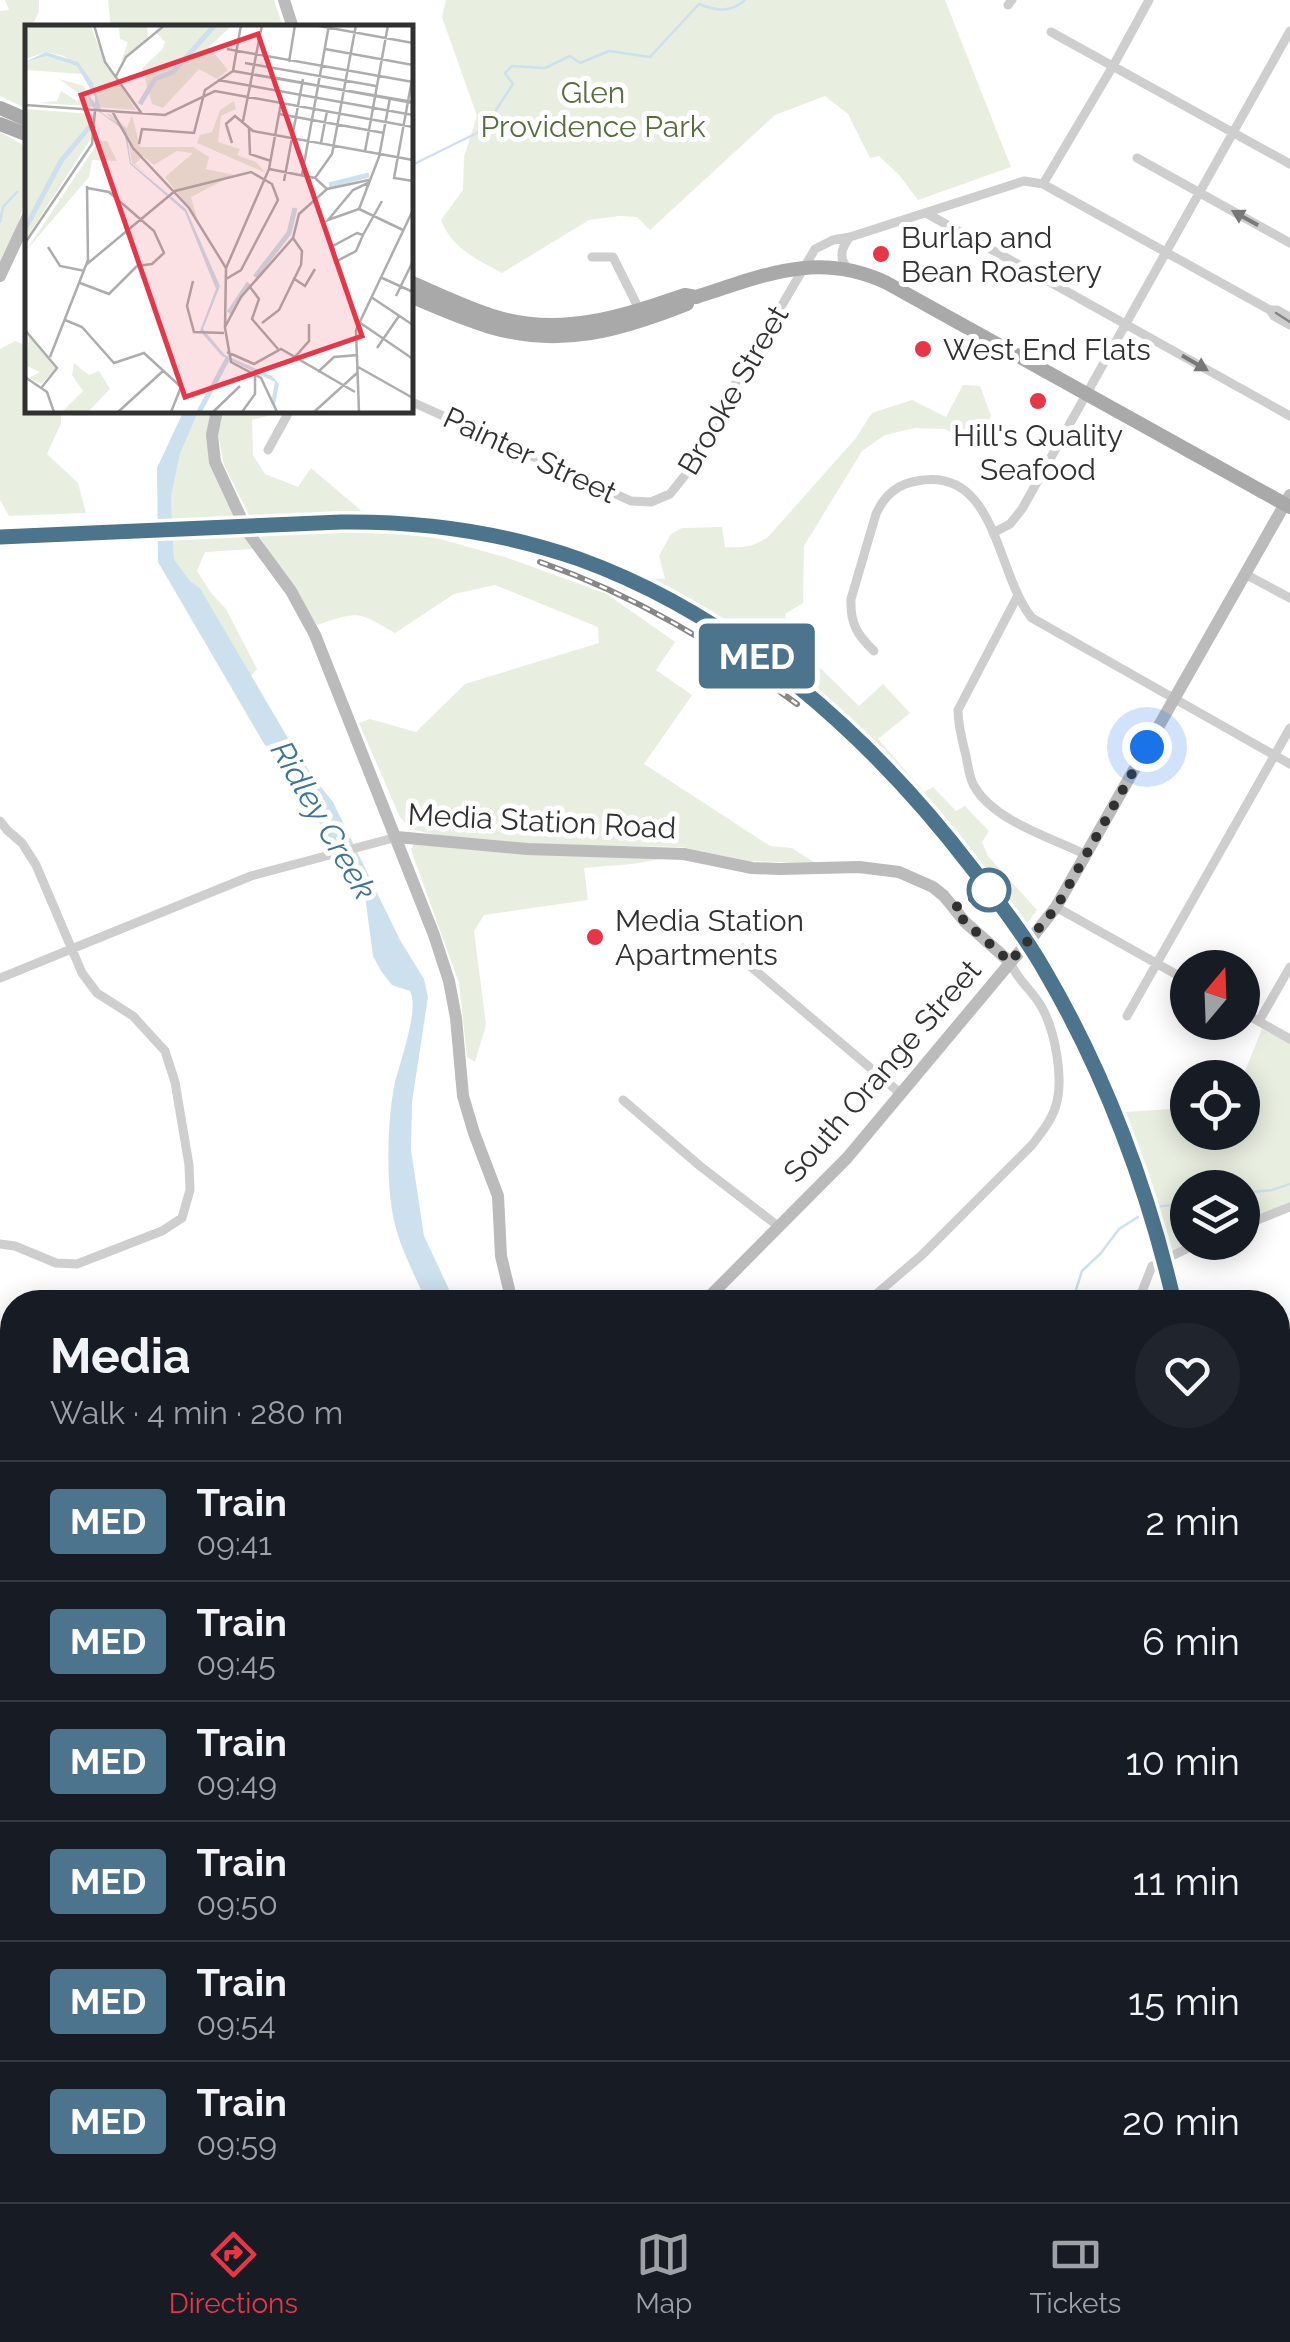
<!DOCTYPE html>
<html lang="en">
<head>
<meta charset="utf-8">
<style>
	:root { --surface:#171b24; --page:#20242c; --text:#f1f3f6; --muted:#9ea1a6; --line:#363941; --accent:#e63647 }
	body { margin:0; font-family:Raleway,sans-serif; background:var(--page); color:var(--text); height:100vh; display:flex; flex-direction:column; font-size:38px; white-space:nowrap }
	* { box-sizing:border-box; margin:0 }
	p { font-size:32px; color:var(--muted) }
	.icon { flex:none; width:55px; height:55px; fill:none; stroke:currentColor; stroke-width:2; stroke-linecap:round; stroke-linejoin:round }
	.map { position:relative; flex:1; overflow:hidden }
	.details { position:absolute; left:0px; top:1290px; width:1290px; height:912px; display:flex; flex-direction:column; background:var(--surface); border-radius:40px 40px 0 0; box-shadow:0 5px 25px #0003 }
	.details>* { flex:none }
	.badge { padding:0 20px; border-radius:8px; font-size:35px; line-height:65px }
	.needle { width:65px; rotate:19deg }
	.buttons { position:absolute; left:1170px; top:950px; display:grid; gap:20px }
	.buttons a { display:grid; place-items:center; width:90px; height:90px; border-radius:50%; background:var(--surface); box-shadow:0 5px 25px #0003; font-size:50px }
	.you { position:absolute; width:50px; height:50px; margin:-25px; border:8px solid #fff; border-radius:50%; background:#1a73e8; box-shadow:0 0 0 15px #1a73e833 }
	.map>.badge { position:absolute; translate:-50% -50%; box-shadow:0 0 0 5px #fff }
	.round { display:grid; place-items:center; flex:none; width:105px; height:105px; border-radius:52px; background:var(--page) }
	.headline { display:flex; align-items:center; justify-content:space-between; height:170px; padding:0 50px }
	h1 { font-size:48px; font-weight:700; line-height:75px }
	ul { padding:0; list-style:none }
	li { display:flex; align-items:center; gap:30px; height:120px; padding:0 50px; border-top:2px solid var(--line) }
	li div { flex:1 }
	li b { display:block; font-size:38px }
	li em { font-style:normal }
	li .badge { min-width:110px; font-weight:700; text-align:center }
	.dock { display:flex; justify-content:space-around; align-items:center; height:140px; border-top:2px solid var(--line); background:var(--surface); font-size:28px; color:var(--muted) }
	.dock a { display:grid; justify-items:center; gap:5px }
	.dock .on { color:var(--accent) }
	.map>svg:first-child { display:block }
	.green { fill:#e8eee0 }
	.water { fill:#cce1ed }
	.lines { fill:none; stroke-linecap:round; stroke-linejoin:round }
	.stream { stroke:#cce1ed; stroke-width:2.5 }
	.street { stroke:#cecece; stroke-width:9 }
	.secondary { stroke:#bbb; stroke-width:12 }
	.primary { stroke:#a9a9a9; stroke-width:14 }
	.tram { stroke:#868686; stroke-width:2.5 }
	.rail-casing { stroke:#868686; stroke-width:6 }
	.rail { stroke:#fff; stroke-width:2.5; stroke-dasharray:8; stroke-linecap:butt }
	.secondary-bridge { stroke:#bbb; stroke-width:12 }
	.oneway { fill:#787878 }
	.line-casing { stroke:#fff; stroke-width:22 }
	.line { stroke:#4c748c; stroke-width:15 }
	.walk { stroke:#313131; stroke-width:10; stroke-dasharray:0 18 }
	.poi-dot { fill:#e63647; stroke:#fff; stroke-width:4 }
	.stop-dot { fill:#fff; stroke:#4c748c; stroke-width:5 }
	.labels { text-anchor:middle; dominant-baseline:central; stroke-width:10; stroke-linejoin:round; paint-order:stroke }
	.park-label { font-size:30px; fill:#556e3e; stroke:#fff }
	.poi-label { font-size:30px; fill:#313131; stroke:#fff; text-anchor:start }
	.street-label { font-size:30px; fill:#313131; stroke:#fff }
	.water-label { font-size:32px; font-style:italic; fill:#3e7595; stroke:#fff }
	.inset-river { fill:none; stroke:#cce1ed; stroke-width:5 }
	.inset-road { fill:none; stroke:#adadad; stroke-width:2.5 }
	.view { fill:#e63647; fill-opacity:0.15; stroke:#e63647; stroke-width:5 }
	.inset-edge { fill:none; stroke:#313131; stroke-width:5 }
</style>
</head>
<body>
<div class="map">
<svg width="1290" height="2202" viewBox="0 0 1290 2202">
	<rect width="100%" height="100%" fill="#fff"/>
	<!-- green -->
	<path class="green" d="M5,0H39V12L31,27L28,28L27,109L0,96V11L9,10Z
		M108,0H274L283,27H111Z
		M446,0H945L1011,167L918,200L900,176L879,156L870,158L848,114L825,96L775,115L650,230L637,217L620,216L589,220L502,273C477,259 452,249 441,220L463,190L464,157L477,116L442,17Z
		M0,132L20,143L28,150L27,193L16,231L0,266Z
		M15,341L27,346L28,410H61V423L47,454L78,483L86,513L9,516L0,500V349Z
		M963,385L980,386L991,416L976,443L944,429L915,428L885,435L862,451L804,546L803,603L785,614L788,629L812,660L859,706L883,684L910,713L878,739L924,792L933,787L956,811L965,806L989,831L982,842L988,856L1037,910L1024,927L947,823L871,743L772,657L644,578L665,579L659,556L671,534L682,528L722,527L725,547C743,548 753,547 768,537L856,438L872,413L912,400L946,417Z
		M199,410H211L208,425L253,549L205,552L197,571L211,593L226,609L257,669L251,676L200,588L190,581L174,559L171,497L180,454Z
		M222,410H281L279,413L252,420L253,455L265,474L298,487L311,468L364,513H338L339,529L392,531L440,539L508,558L607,594L675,642L656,670L692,695L644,764L770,846L792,848L815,863L749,861L682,847L529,844L438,835L410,829L400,817L359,723L370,719L416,732L465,684L599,643L598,627L495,585L454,594L395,633C357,611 359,611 317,625L262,541L224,465L218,434Z
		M415,842L672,857L633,864L584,868L588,900L484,915L474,931L486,1025L475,1062L467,1057L459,983L411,850Z
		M1262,1029L1290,1043V1207L1243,1226L1242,1188H1188V1242L1200,1243L1172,1256L1140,1151L1125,1112L1187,1108L1188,1132H1242V1078Z"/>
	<!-- water -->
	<path class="water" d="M184,410H199L180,454L171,497L174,559L190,581L200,588L289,740L313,777L333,802L400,940L424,979L428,997L412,1102L411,1150L424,1236L455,1302H426C417,1279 404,1256 397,1232C385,1195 387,1124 394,1087C399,1064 420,1009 410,991L392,985L381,971L373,956L365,896L321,825L301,799L263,742L158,562L157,468Z"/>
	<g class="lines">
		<!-- stream -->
		<path class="stream" d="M410,166L495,124L496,110L513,84L505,73L512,66L545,68L570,56L580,63L609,51L650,57L699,4C716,11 731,13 745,0
			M0,222L3,207L17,192
			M1242,1193L1272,1190L1290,1184
			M1155,1207L1188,1203
			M1072,1302L1082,1271L1101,1253L1119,1229L1138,1217
			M196,2202L204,2190"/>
		<!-- street -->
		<path class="street" d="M1008,5L1012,0
			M1051,32L1290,164
			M1137,158L1290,243
			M1043,184L1113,66L1149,0
			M926,213L1290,416
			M592,257H613L640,311
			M849,269C838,259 841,248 850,237
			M1270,310H1277L1290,317
			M410,401L631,501L651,502L670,494L686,474L720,410L815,249L833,240L850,237L1024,181L1043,184L1270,310L1274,316L1290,325
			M268,450L290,410
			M993,533L1010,524L1022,509L1290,31
			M1245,574L1290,598
			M1017,597L958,710C958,726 962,739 966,756C968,765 969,777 974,786C995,822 1051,837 1086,855
			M874,651C857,635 850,623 851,599L876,514C884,496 897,484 917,481C997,465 996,575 1032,618L1290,764
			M0,821L7,830L22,843L36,865L82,973L97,993L133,1016L165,1051L175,1082L189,1165L190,1190L182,1218L162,1231L77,1264L56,1263L15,1246L0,1244
			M1056,907L1188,981
			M743,948L750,966L900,1093
			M0,978L251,876L397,837
			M1242,1012L1290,1039
			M1127,1016L1290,728
			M1259,1021L1290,967
			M623,1100L700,1166L778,1226
			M1242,1226L1290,1207
			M867,1302L922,1255L1032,1145C1041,1133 1052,1120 1056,1105C1064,1078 1055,1030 1041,1006C1032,990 1017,980 1010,962
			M1138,1302L1152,1266L1200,1242
			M1278,1595L1285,1564L1290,1560
			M1278,1664L1285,1670L1290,1671
			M790,2190L800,2202
			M1054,2190V2202
			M1197,2190L1202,2202"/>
		<!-- secondary -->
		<path class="secondary" d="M284,0L293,28
			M0,276L28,216
			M217,410L212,435L215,462L247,531L291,591L315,635L434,935L449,981L456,1018L463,1096L474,1133L498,1196L501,1256L512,1302
			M397,837L527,849L684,854L752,868L779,869L859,867L899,872L933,887L944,896L965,922L1010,962
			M1034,935L1056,907L1290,495
			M704,1302L847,1158L1015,957
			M1278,2134L1290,2118
			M493,2190L499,2202
			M1248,2202L1251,2190"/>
		<!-- primary -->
		<path class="primary" d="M0,108L28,120
			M0,124L28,135
			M410,282C438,294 467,308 496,317C562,337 623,316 685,295L696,297C763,276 817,250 887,283L1290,507
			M410,296C436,307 463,319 490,327C562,348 621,330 687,304"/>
		<!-- tram -->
		<path class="tram" d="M1276,313L1290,322"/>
		<defs>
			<path id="rail" d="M0,537L341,522C422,521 502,532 579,559C740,617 874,740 977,874C1001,905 1026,938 1046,973C1105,1074 1147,1189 1174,1302
				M540,562C637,596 715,644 797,704
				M1231,2190L1237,2202"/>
		</defs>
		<!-- rail casing -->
		<use href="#rail" class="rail-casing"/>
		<!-- rail -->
		<use href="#rail" class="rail"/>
		<!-- secondary-bridge -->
		<path class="secondary-bridge" d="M1016,956L1034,935"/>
	</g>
	<!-- one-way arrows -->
	<defs><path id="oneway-solid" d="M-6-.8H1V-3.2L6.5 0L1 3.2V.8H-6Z" transform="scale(2.5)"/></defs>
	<g class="oneway">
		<use href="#oneway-solid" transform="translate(1245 218) rotate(-151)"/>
		<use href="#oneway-solid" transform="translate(1195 363) rotate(30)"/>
	</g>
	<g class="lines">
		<defs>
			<path id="line" d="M0,537L341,522C422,521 502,532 579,559C737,616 871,736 972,868C998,901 1025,936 1046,973C1105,1074 1148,1189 1174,1302"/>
		</defs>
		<!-- line casing -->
		<use href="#line" class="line-casing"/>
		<!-- line -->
		<use href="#line" class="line"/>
		<!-- walk -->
		<path class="walk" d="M989,890L954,908L965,922L1010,962L1056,908L1147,747"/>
	</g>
	<!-- markers -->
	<g class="poi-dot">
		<circle cx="881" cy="254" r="10"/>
		<circle cx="923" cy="349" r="10"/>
		<circle cx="1038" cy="401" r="10"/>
		<circle cx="595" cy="937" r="10"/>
	</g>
	<circle class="stop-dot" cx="989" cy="890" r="20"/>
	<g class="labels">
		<!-- park labels -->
		<g class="park-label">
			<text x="593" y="92">Glen<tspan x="593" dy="34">Providence Park</tspan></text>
		</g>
		<!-- poi labels -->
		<g class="poi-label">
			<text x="901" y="237">Burlap and<tspan x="901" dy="34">Bean Roastery</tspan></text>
			<text x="943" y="349">West End Flats</text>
			<text x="1038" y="435" text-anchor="middle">Hill's Quality<tspan x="1038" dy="34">Seafood</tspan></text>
			<text x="615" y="920">Media Station<tspan x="615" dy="34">Apartments</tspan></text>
		</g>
		<!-- street labels -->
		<g class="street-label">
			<text transform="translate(733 390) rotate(-60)">Brooke Street</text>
			<text transform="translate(530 455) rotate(25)">Painter Street</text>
			<text transform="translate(542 821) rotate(3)">Media Station Road</text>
			<text transform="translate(882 1071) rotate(-49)">South Orange Street</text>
		</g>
		<!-- water labels -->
		<g class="water-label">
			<text transform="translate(324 820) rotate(60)">Ridley Creek</text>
		</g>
	</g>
	<!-- overview -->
	<g transform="translate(25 25)">
		<rect width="388" height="388" fill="#fff"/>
		<path d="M0,1H66L78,33L111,85L74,82L68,58L39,31L21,27L0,34ZM122,1L123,12L96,37L103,17L95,14L94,3ZM142,1H206L184,22L203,45L192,54L174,44L138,83L127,79L117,43L137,25L140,17L132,8ZM22,31L52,41L58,49L0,45V37ZM34,54L59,61L66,81L13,78L32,76L36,66L52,76L57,71ZM209,76L211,84L196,91L193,117L215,124L212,130L231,137L241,148L172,118L175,110L187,107L195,85ZM0,84L67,89L69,109L0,215ZM82,89H85L102,103L107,90L115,122H168L184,132L181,144L209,150L166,172L172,193L140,152L168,128L152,126L129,140L118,131L110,139L123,150L107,138L103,112ZM74,116H82L92,136L67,135L64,152L0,227ZM4,310L31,343L16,359L4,353L15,347L2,341ZM49,338L64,350L74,346L85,364L63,387H37L58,366L47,350Z" fill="#e8eee0"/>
		<path d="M21,27L53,37L68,58L77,88L101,104L106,138L161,184L195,261L178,304L200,330L247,351L254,359L250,380L260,387L246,378L250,357L197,331L175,306L191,264L160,187L105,139L99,105L66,81L61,67L70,78V72L52,41L22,31L0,37Z" fill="#cce1ed"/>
		<path class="inset-river" d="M115,79L130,54L148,47L190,0M304,160L344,150M0,204L36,136L67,99M230,252L264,208L270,183M204,288L224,258M174,387L203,333"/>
		<path class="inset-road" d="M69,0L80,37L117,89M289,0L388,18M202,24L388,57M300,24L388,40M264,37L270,0M220,38L351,61M208,46L388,77M208,46L216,0M388,49L369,153L388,156M91,51L101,32L140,0M246,52L388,78M193,55L388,90M0,80L140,90L190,66L388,102M87,86L108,123L164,183L201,243M254,89L359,108M346,94L363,0M218,96L237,0M224,104L225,129L246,136M207,118L201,99L210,91L228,106L388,135M296,118L302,86M114,119L117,104L169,108L180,65L208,46M340,126L346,94M244,144L290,153L302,164M277,150L304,0M290,153L307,129L331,0M259,156L278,54M334,184L354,132L365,73M334,184L303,195L328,165L343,158M334,184L378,205M332,208L338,210L331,226L310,237L308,221ZM338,210L357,176M0,218L67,119L70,85M23,222L35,241L60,246M62,239L150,166L226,147L247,159L253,175L216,245L201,254M355,252L388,267M268,253L280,261L290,244M168,256L162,281L169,307L199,308M55,258L84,269L112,241L127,239L139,228L129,206L84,167L62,163M225,262L234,274L227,294L253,324M371,271L388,236M346,272L388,300M40,295L57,302L89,338L119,328L156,362L146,387M334,297L388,334M237,298L254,285L276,240L277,226L268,213M200,302L216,272L268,213L274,189L302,164L344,155M0,305L32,343L17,362M352,323L374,291M202,327L229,339L256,324L330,367M25,332L63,235L62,161M269,333L284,316V299M333,342L388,373M293,347L309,332L333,330M0,352L22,367L29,387M93,387L138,346M188,387L215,361M217,387L230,369V349M252,387L236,353L206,337L200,303L201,243L244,144L256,78M289,387L332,348M334,387L331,305L388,185"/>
		<path class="view" d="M233,9L337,311L160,372L56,70Z"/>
		<rect width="388" height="388" class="inset-edge"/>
	</g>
</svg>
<div class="buttons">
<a><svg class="needle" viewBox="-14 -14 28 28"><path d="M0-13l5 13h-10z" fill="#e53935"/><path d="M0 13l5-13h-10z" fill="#9ea1a6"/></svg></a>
<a><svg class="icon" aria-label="locate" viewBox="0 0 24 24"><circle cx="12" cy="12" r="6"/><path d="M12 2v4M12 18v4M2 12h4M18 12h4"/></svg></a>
<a><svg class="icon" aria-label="layers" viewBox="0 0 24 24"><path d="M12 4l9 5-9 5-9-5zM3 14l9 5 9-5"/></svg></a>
</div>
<div class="you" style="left:1147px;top:747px"></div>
<b class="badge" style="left:757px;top:656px;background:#4c748c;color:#fff">MED</b>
<section class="details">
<div class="headline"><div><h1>Media</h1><p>Walk · 4 min · 280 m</p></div><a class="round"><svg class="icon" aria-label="heart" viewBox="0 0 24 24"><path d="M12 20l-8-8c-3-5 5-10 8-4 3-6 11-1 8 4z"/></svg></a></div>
<ul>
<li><span class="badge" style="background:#4c748c;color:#fff">MED</span><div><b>Train</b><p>09:41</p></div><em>2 min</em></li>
<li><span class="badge" style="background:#4c748c;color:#fff">MED</span><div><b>Train</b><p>09:45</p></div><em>6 min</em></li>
<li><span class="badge" style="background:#4c748c;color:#fff">MED</span><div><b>Train</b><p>09:49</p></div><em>10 min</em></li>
<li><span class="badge" style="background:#4c748c;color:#fff">MED</span><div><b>Train</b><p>09:50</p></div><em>11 min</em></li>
<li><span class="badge" style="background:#4c748c;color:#fff">MED</span><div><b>Train</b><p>09:54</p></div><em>15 min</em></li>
<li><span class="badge" style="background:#4c748c;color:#fff">MED</span><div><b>Train</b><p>09:59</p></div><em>20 min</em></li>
</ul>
</section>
</div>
<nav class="dock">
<a class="on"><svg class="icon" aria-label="directions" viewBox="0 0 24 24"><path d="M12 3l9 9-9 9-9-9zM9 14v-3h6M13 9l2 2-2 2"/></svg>Directions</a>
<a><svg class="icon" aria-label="map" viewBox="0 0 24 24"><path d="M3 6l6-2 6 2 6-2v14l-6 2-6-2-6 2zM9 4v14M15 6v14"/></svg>Map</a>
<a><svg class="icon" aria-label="tickets" viewBox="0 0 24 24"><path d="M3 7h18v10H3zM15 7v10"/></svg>Tickets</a>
</nav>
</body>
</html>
